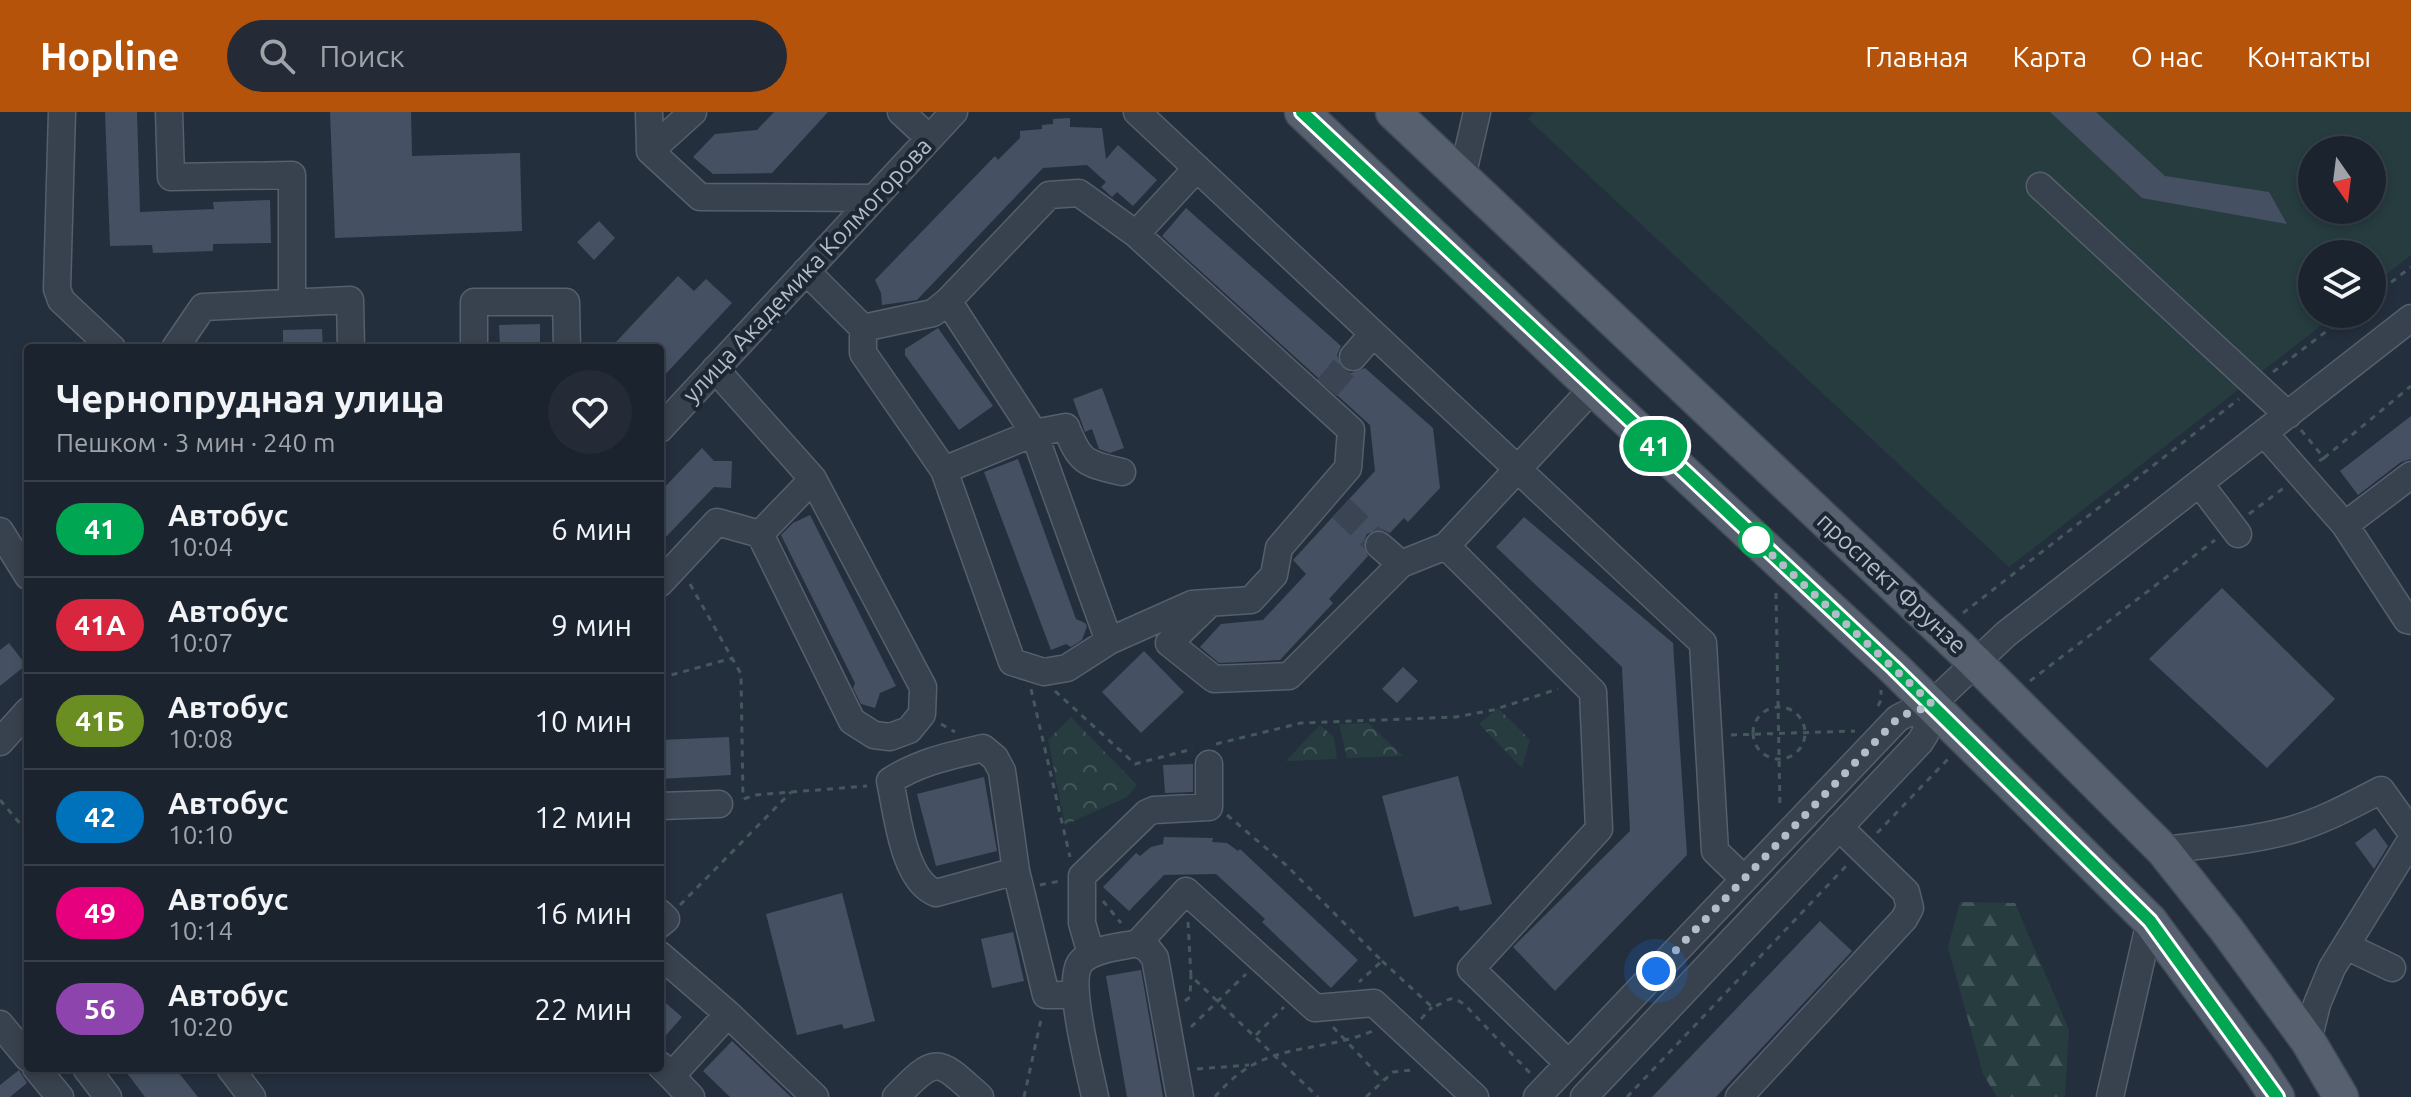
<!DOCTYPE html>
<html lang="ru">
<head>
<meta charset="utf-8">
<style>
	:root { --surface:#1b232e; --page:#242b36; --text:#f1f3f6; --muted:#a0a4aa; --line:#39404a; --accent:#b45309 }
	body { margin:0; font-family:Ubuntu,sans-serif; background:var(--page); color:var(--text); height:100vh; display:flex; flex-direction:column; font-size:30px; white-space:nowrap }
	* { box-sizing:border-box; margin:0 }
	p { font-size:26px; color:var(--muted) }
	.icon { flex:none; width:44px; height:44px; fill:none; stroke:currentColor; stroke-width:2; stroke-linecap:round; stroke-linejoin:round }
	.map { position:relative; flex:1; overflow:hidden }
	.drawer { position:absolute; left:24px; top:232px; width:640px; height:728px; display:flex; flex-direction:column; background:var(--surface); border-radius:8px; box-shadow:0 4px 12px #0003,0 0 0 2px var(--line) }
	.drawer>* { flex:none }
	.badge { padding:0 16px; border-radius:26px; font-size:28px; line-height:52px }
	.needle { width:52px; rotate:166deg }
	.fabs { position:absolute; left:2298px; top:24px; display:grid; gap:16px }
	.fabs a { display:grid; place-items:center; width:88px; height:88px; border-radius:50%; background:var(--surface); box-shadow:0 4px 12px #0003,0 0 0 2px var(--line); font-size:40px }
	.you { position:absolute; width:40px; height:40px; margin:-20px; border:6px solid #fff; border-radius:50%; background:#1a73e8; box-shadow:0 0 0 12px #1a73e833 }
	.map>.badge { position:absolute; translate:-50% -50%; box-shadow:0 0 0 4px #fff }
	.round { display:grid; place-items:center; flex:none; width:84px; height:84px; border-radius:42px; background:var(--page) }
	.summary { display:flex; align-items:center; justify-content:space-between; height:136px; padding:0 32px }
	h1 { font-size:38px; font-weight:700; line-height:60px }
	ul { padding:0; list-style:none }
	li { display:flex; align-items:center; gap:24px; height:96px; padding:0 32px; border-top:2px solid var(--line) }
	li div { flex:1 }
	li b { display:block; font-size:30px }
	li em { font-style:normal }
	li .badge { min-width:88px; font-weight:700; text-align:center }
	header { display:flex; align-items:center; gap:48px; box-sizing:border-box; height:112px; padding:0 40px; background:var(--accent); color:#fff }
	header strong { font-size:38px }
	nav { display:flex; gap:44px; margin-inline-start:auto; font-size:28px }
	.search { width:560px; height:72px; background:var(--page); display:flex; align-items:center; gap:20px; box-sizing:border-box; padding:0 28px; border-radius:44px; color:var(--muted); font-size:30px }
	.map>svg:first-child { display:block }
	.green { fill:#263c3f; fill-rule:evenodd }
	.forest { fill:url(#forest-firs) }
	.park { fill:url(#park-crowns) }
	.building { fill:#455162 }
	.lines { fill:none; stroke-linecap:round; stroke-linejoin:round }
	.minor-tunnel { stroke:#3a4453; stroke-width:26; stroke-dasharray:26 13; stroke-linecap:butt }
	.minor-casing { stroke:#565f6c; stroke-width:29 }
	.major-casing { stroke:#414a57; stroke-width:37 }
	.path { stroke:#44595c; stroke-width:3; stroke-dasharray:6 6; stroke-linecap:butt }
	.minor { stroke:#38414e; stroke-width:26 }
	.major { stroke:#56606e; stroke-width:34 }
	.line-casing { stroke:#fff; stroke-width:18 }
	.line { stroke:#00a651; stroke-width:12 }
	.walk { stroke:#b4bcc9; stroke-width:8; stroke-dasharray:0 14.4 }
	.stop-dot { fill:#fff; stroke:#00a651; stroke-width:4 }
	.labels { text-anchor:middle; dominant-baseline:central; stroke-width:8; stroke-linejoin:round; paint-order:stroke }
	.street-label { font-size:24px; fill:#b4bcc9; stroke:#1d2633 }
</style>
</head>
<body>
<header>
<strong>Hopline</strong>
<div class="search"><svg class="icon" aria-label="search" viewBox="0 0 24 24"><circle cx="10" cy="10" r="6"/><path d="M15 15l6 6"/></svg>Поиск</div>
<nav><a>Главная</a><a>Карта</a><a>О нас</a><a>Контакты</a></nav>
</header>
<div class="map">
<svg width="2411" height="985" viewBox="0 0 2411 985">
	<defs>
		<pattern id="forest-firs" width="22" height="20" patternUnits="userSpaceOnUse" patternTransform="scale(2)"><rect width="22" height="20" fill="#263c3f"/><path d="M5 1l3.5 6h-7zM16 11l3.5 6h-7z" fill="#435659"/></pattern>
		<pattern id="park-crowns" width="20" height="18" patternUnits="userSpaceOnUse" patternTransform="scale(2)"><rect width="20" height="18" fill="#263c3f"/><path d="M2 6a3 3 0 1 1 6 0M12 15a3 3 0 1 1 6 0" fill="none" stroke="#435659"/></pattern>
	</defs>
	<rect width="100%" height="100%" fill="#242f3e"/>
	<!-- green -->
	<path class="green" d="M1534,0H2411V143L2372,174V142H2312V202H2336L2009,455L1528,7ZM2312,38H2372V98H2312Z"/>
	<!-- forest -->
	<path class="forest" d="M1960,790L2015,791L2069,918L2065,985H1997L1983,962L1948,835Z"/>
	<!-- park -->
	<path class="park" d="M1498,596L1530,628L1522,656L1479,612Z
		M1071,605L1137,673L1127,685L1065,713L1048,628Z
		M1368,611L1403,644L1347,646L1339,612Z
		M1320,613L1334,625L1337,647L1286,649Z"/>
	<!-- building -->
	<path class="building" d="M105,0H137L140,100L214,97L213,90L270,88L271,131L213,132V139L153,141L152,133L110,134Z
		M330,0H411L412,44L520,41L522,119L335,126Z
		M774,0H828L772,61L713,62L693,45L715,22L757,18Z
		M2050,0H2096L2165,64L2269,80L2287,112L2142,86Z
		M1070,6V15L1102,16L1106,47L1118,33L1157,68L1133,94L1117,80L1112,85L1101,75L1106,70L1087,53L1043,56L917,188L882,193L881,181L875,168L995,44L998,48L1020,26V19L1042,17V13L1053,12V7Z
		M1186,96L1341,234L1337,243L1342,257L1351,261L1365,256L1433,316L1440,376L1408,410L1404,406L1390,421L1381,417L1367,422L1363,431L1368,444L1329,487L1333,491L1280,548L1219,551L1200,535L1221,512L1263,508L1306,462L1293,448L1375,359L1370,313L1162,124Z
		M599,109L615,126L594,148L577,130Z
		M678,164L694,179L706,167L732,191L660,268V236H622L616,230Z
		M540,212V236H500L499,213Z
		M938,216L993,294L959,318L905,243V237Z
		M322,217L323,236H283V218Z
		M1102,276L1124,336L1110,341L1099,337L1092,317L1085,320L1073,287Z
		M2411,304V347L2401,350L2358,383L2340,359Z
		M702,336L714,349H732L731,376L714,375L660,431V380Z
		M1018,347L1076,507L1085,511L1087,514L1082,528L1071,535L1066,532L1051,538L984,360Z
		M810,403L896,574L880,581L875,596L861,592L853,576L855,571L781,423L793,411Z
		M1524,405L1673,531L1687,743L1555,879L1513,835L1630,719L1622,555L1496,435Z
		M2222,476L2335,587L2267,656L2149,547Z
		M9,531L26,553L0,574V538Z
		M1144,539L1184,580L1141,621L1102,580Z
		M1403,555L1418,569L1397,591L1382,577Z
		M729,625L731,663L660,667V628Z
		M1193,652V680L1165,681L1163,653Z
		M1458,664L1492,792L1460,799L1458,794L1414,805L1382,684Z
		M984,665L997,739L936,754L917,682Z
		M2375,716L2388,734L2374,757L2355,731Z
		M1164,725L1213,726L1212,730L1227,731L1238,739L1240,737L1358,848L1331,876L1262,810L1265,807L1216,762L1164,763L1129,799L1103,775L1136,741L1140,744L1151,735L1163,732Z
		M842,781L875,909L844,917L842,912L797,923L766,802Z
		M1820,809L1852,839L1716,985H1652Z
		M1013,820L1024,869L992,876L981,827Z
		M1141,858L1153,927L1163,985H1127L1106,864Z
		M660,886L682,905L660,930Z
		M732,929L791,985H730L703,959Z
		M123,956H175L198,985H145Z
		M19,958L27,971L10,985H0V973Z"/>
	<g class="lines">
		<!-- minor-tunnel -->
		<path class="minor-tunnel" d="M1327,276L1353,245
			M1341,396L1379,433"/>
		<defs>
			<path id="minor" d="M62,0L57,177L61,188L112,236
				M169,0L171,65L292,63V190
				M649,0L650,39
				M693,0L650,39L700,85L874,86
				M901,0L929,26
				M1137,0L1703,531L1715,739L1744,767
				M1462,65L1477,0
				M2040,74L2288,303
				M1136,122L1197,56
				M806,159L863,216L933,201L948,189L1049,83L1079,81L1136,122L1351,318L1348,356L1279,436L1274,463L1251,488L1192,492L1109,529L1067,556L1044,560L1012,550L944,358L863,241V216
				M948,189L1034,321L1109,529
				M175,236L203,195L350,188L351,236
				M474,236V190H566L567,236
				M1353,245L1372,223
				M660,317L954,0
				M2265,322L2345,413L2407,508L2411,509
				M944,358L1034,321L1066,315C1080,351 1085,351 1122,360
				M2200,372L2238,422
				M2345,413L2411,363
				M0,419L28,464
				M760,422L852,609L874,623L890,625L909,618L922,602L923,575L813,367
				M1379,433L1401,452
				M1446,434L1593,580L1599,717L1471,857L1568,951
				M660,471L717,410L760,422L813,367L715,257
				M1210,491L1169,531L1214,567L1289,564L1401,452L1446,434L1593,276
				M0,630L28,599
				M660,694L719,692
				M2163,738C2205,733 2249,729 2291,718C2323,709 2352,693 2381,678L2411,720
				M1016,759L1002,659L995,646L983,636C949,644 919,650 890,669C897,700 903,769 936,781L1016,759L1046,883H1075
				M660,801L666,807L660,812
				M2346,834L2392,856
				M1091,842L1082,811V764L1147,701L1154,698L1209,695V652
				M660,843L728,902L815,985
				M0,912L28,946
				M2308,929L2317,892L2332,856L2411,728
				M660,953L671,964L728,902
				M36,956L60,985
				M86,956L108,985
				M230,956L252,985
				M671,964L691,985
				M896,985C937,942 938,947 980,985
				M1095,985C1090,958 1066,872 1080,851C1091,836 1122,835 1138,831
				M1180,985L1155,846L1148,837L1138,831L1186,779L1315,896L1374,891L1475,985
				M1537,985L1897,607C1908,599 1921,599 1932,592L2006,522L2411,206
				M1584,985L1920,630L1925,622L1932,592
				M1739,985L1904,807L1910,796L1906,780L1839,715
				M2110,985L2150,809"/>
			<path id="major" d="M1302,0L1593,276L1894,556L2150,809L2257,954L2277,985
				M1393,0L1974,549L2163,738L2226,817L2308,929L2341,985"/>
		</defs>
		<!-- minor casing -->
		<use href="#minor" class="minor-casing"/>
		<!-- major casing -->
		<use href="#major" class="major-casing"/>
		<!-- path -->
		<path class="path" d="M2372,185L2411,155
			M2273,260L2349,202
			M2301,318L2324,346L2316,351
			M2324,346L2411,274
			M2249,402L2285,375
			M690,472L741,562L743,687
			M1776,481L1780,697
			M1963,501L2239,287
			M660,566L733,546
			M2030,569L2215,428
			M1031,577L1070,745
			M1055,579L1135,652L1193,637
			M1878,594L1881,588V578
			M1753 621a26 26 0 1 1 52 0a26 26 0 1 1-52 0Z
			M941,612L955,620
			M1731,623L1855,619
			M1216,632L1301,611L1456,605L1493,598L1558,577
			M744,687L754,683L867,674
			M0,688L28,721
			M1227,703L1286,753L1382,849L1359,870
			M1877,721L1949,646
			M1040,773L1060,769
			M1103,789L1121,811
			M680,793L791,680
			M1188,810L1191,864L1318,985
			M1382,849L1432,895C1448,891 1449,880 1465,893L1530,961
			M1185,889L1190,885L1191,864
			M1421,907L1432,895
			M1191,915L1246,862
			M1333,915L1383,968
			M1256,923L1284,895
			M1197,957L1249,953
			M1024,985L1042,903
			M1215,985C1263,927 1311,944 1373,919
			M1366,985L1393,960L1412,958
			M1627,985L1847,753"/>
		<!-- minor -->
		<use href="#minor" class="minor"/>
		<!-- major -->
		<use href="#major" class="major"/>
	</g>
	<g class="lines">
		<defs>
			<path id="line" d="M1302,0L1894,556L2150,809L2277,985"/>
		</defs>
		<!-- line casing -->
		<use href="#line" class="line-casing"/>
		<!-- line -->
		<use href="#line" class="line"/>
		<!-- walk -->
		<path class="walk" d="M1656,859L1897,607C1908,599 1921,599 1932,592L1756,428"/>
	</g>
	<!-- markers -->
	<circle class="stop-dot" cx="1756" cy="428" r="16"/>
	<g class="labels">
		<!-- street labels -->
		<g class="street-label">
			<text transform="translate(807 158) rotate(-47)">улица Академика Колмогорова</text>
			<text transform="translate(1892 471) rotate(43)">проспект Фрунзе</text>
		</g>
	</g>
</svg>
<div class="fabs">
<a><svg class="needle" viewBox="-14 -14 28 28"><path d="M0-13l5 13h-10z" fill="#e53935"/><path d="M0 13l5-13h-10z" fill="#a0a4aa"/></svg></a>
<a><svg class="icon" aria-label="layers" viewBox="0 0 24 24"><path d="M12 4l9 5-9 5-9-5zM3 14l9 5 9-5"/></svg></a>
</div>
<div class="you" style="left:1656px;top:859px"></div>
<b class="badge" style="left:1655px;top:334px;background:#00a651;color:#fff">41</b>
<section class="drawer">
<div class="summary"><div><h1>Чернопрудная улица</h1><p>Пешком · 3 мин · 240 m</p></div><a class="round"><svg class="icon" aria-label="heart" viewBox="0 0 24 24"><path d="M12 20l-8-8c-3-5 5-10 8-4 3-6 11-1 8 4z"/></svg></a></div>
<ul>
<li><span class="badge" style="background:#00a651;color:#fff">41</span><div><b>Автобус</b><p>10:04</p></div><em>6 мин</em></li>
<li><span class="badge" style="background:#d7263d;color:#fff">41А</span><div><b>Автобус</b><p>10:07</p></div><em>9 мин</em></li>
<li><span class="badge" style="background:#6b8e23;color:#fff">41Б</span><div><b>Автобус</b><p>10:08</p></div><em>10 мин</em></li>
<li><span class="badge" style="background:#0072bc;color:#fff">42</span><div><b>Автобус</b><p>10:10</p></div><em>12 мин</em></li>
<li><span class="badge" style="background:#e6007e;color:#fff">49</span><div><b>Автобус</b><p>10:14</p></div><em>16 мин</em></li>
<li><span class="badge" style="background:#8e44ad;color:#fff">56</span><div><b>Автобус</b><p>10:20</p></div><em>22 мин</em></li>
</ul>
</section>
</div>
</body>
</html>
